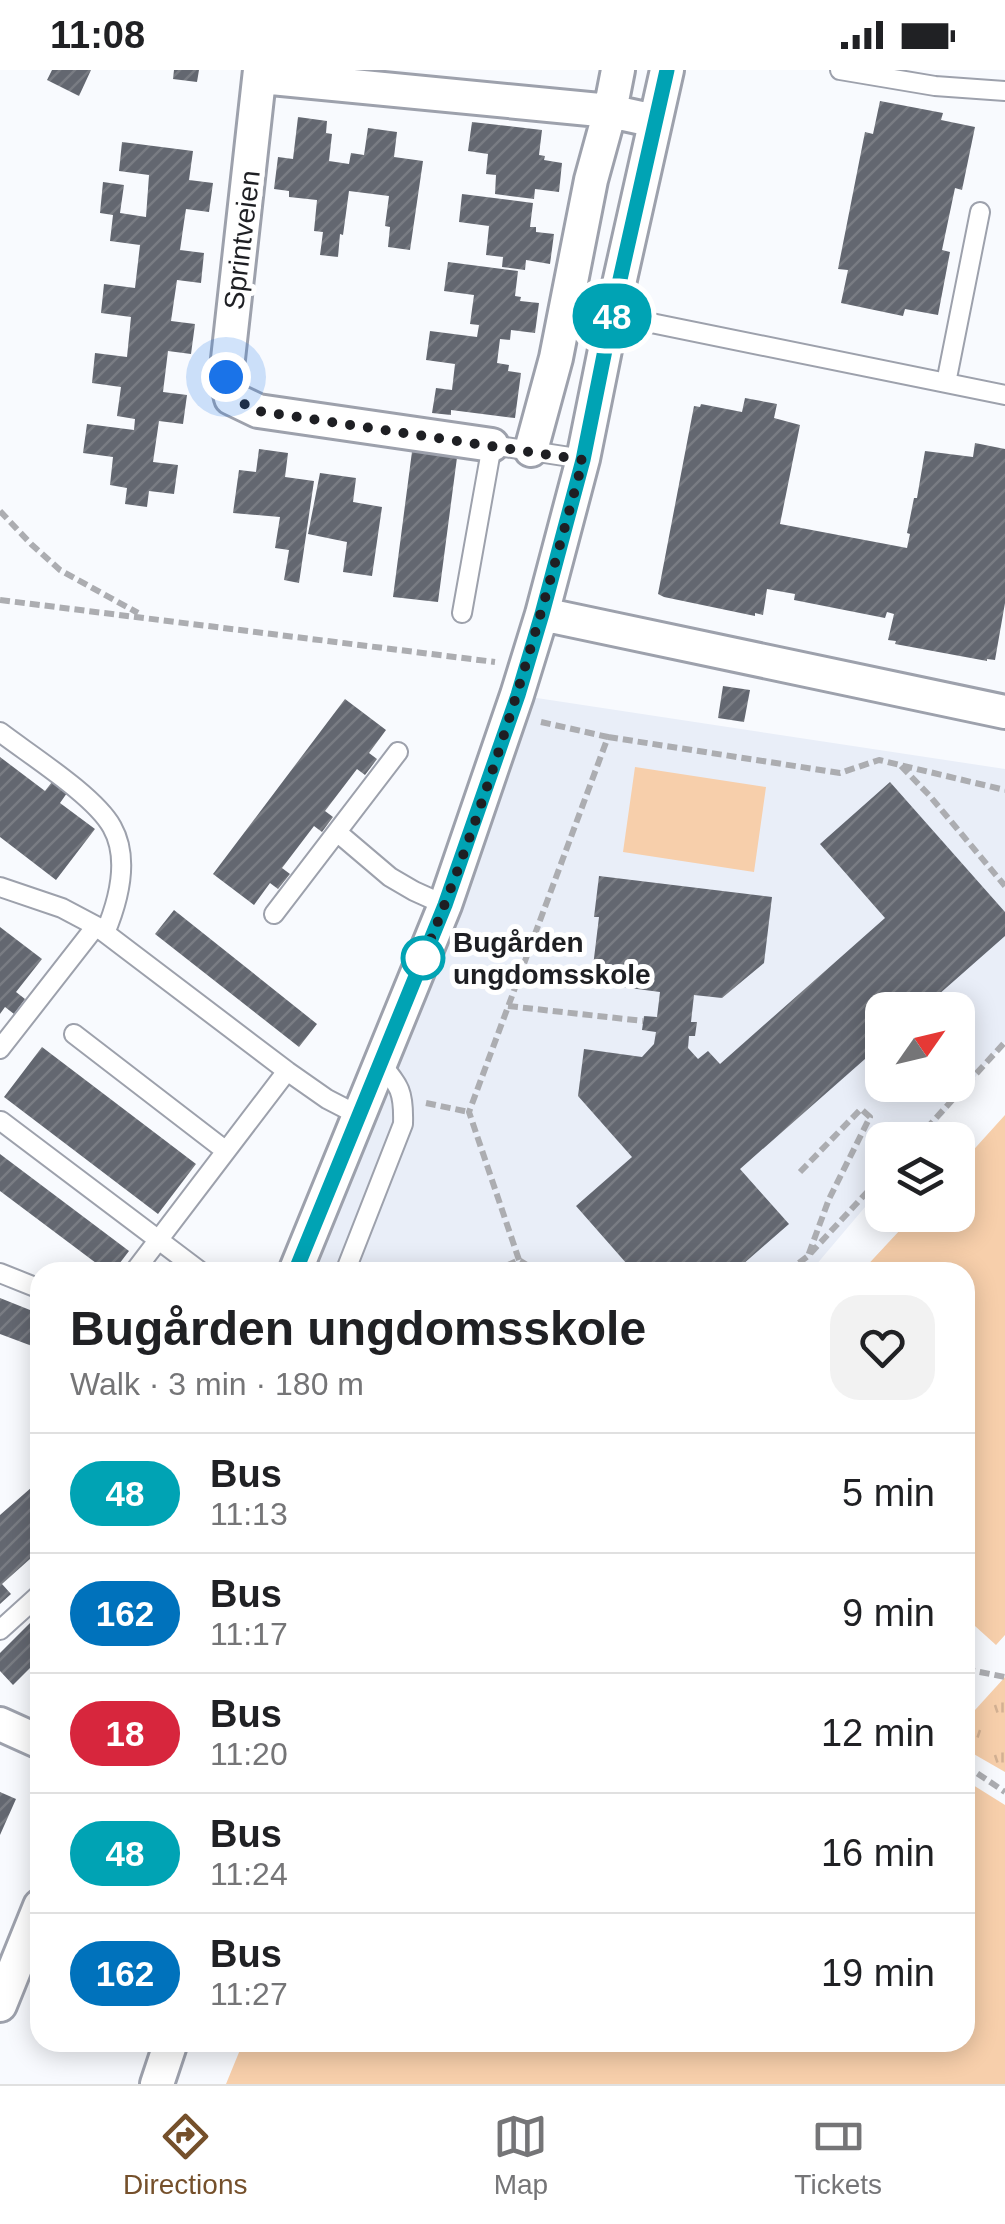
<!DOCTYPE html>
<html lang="en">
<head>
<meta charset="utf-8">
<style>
	:root { --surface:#fff; --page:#f2f2f2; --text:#202124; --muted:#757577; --line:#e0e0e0; --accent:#75502b }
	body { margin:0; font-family:Arial,sans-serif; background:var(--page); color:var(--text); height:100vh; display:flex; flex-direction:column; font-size:38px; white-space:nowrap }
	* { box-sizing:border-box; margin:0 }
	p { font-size:32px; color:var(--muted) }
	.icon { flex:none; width:55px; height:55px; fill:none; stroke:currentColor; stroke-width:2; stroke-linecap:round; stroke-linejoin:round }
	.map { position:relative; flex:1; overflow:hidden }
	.side { position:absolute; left:30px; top:1192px; width:945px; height:790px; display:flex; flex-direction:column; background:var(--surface); border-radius:30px; box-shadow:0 5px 25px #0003 }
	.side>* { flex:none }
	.badge { padding:0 20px; border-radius:32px; font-size:35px; line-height:65px }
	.needle { width:65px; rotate:56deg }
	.controls { position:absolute; left:865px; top:922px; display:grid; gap:20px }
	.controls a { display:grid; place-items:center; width:110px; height:110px; border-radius:20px; background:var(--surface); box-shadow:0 5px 25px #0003; font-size:50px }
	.you { position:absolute; width:50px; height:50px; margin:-25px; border:8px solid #fff; border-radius:50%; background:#1a73e8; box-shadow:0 0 0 15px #1a73e833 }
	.map>.badge { position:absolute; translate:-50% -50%; box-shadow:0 0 0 5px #fff }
	.round { display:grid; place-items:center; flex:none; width:105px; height:105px; border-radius:30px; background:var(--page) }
	.headline { display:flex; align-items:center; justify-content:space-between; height:170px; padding:0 40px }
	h1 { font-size:48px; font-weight:700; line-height:75px }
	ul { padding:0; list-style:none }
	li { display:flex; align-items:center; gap:30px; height:120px; padding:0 40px; border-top:2px solid var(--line) }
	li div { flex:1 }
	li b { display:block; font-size:38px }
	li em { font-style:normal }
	li .badge { min-width:110px; font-weight:700; text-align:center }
	.status { display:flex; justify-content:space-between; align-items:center; height:70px; padding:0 50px; background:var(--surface); direction:ltr }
	.status svg { height:28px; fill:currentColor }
	.tabs { display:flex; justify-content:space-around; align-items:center; height:140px; border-top:2px solid var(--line); background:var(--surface); font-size:28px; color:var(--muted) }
	.tabs a { display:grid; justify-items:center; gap:5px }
	.tabs .selected { color:var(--accent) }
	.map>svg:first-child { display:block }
	.built { fill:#e9eef8; fill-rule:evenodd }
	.grass { fill:#f7cfab }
	.park { fill:url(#park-tufts) }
	.building { fill:url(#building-hatch) }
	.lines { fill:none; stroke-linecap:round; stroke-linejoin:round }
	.service-casing { stroke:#9da1ac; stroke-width:22 }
	.minor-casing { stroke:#9da1ac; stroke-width:38 }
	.path { stroke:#acadb1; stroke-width:6; stroke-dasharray:10 5; stroke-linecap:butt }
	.service { stroke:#fff; stroke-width:18 }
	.minor { stroke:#fff; stroke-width:32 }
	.line-casing { stroke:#fff; stroke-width:22 }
	.line { stroke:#00a3b4; stroke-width:15 }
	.walk { stroke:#1e1f23; stroke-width:10; stroke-dasharray:0 18 }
	.stop-dot { fill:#fff; stroke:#00a3b4; stroke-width:5 }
	.labels { text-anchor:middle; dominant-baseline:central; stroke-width:10; stroke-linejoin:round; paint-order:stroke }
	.street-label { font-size:28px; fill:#1e1f23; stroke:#fff }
	.stop-label { font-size:28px; font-weight:bold; fill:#1e1f23; stroke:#fff; text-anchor:start }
</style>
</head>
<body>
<div class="status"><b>11:08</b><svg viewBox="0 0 49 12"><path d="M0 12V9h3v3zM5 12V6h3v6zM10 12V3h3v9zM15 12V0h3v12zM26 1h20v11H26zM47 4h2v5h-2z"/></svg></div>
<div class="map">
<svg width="1005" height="2014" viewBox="0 0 1005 2014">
	<defs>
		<pattern id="park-tufts" width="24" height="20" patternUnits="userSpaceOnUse" patternTransform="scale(2.5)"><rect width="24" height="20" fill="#f7cfab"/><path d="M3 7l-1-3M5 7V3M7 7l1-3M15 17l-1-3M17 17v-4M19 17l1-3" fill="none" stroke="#d3b193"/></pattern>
		<pattern id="building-hatch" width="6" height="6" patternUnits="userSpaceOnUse" patternTransform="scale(2.5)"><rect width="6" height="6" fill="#636770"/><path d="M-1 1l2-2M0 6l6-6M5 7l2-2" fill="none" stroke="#797c83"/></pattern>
	</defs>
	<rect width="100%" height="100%" fill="#f8fafe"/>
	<!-- built -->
	<path class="built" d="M517,625L1005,699V972L922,1070H882V1117L810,1202H294ZM882,940H958V1015H882Z"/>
	<!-- grass -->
	<path class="grass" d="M635,697L766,717L754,802L623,782Z
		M1005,1045V1565L996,1575L965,1547V1202H861L914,1145H958V1097Z
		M965,1710L1005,1735V2014H226L242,1975L241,1973L965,1972Z"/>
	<!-- park -->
	<path class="park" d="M1005,1607V1702L965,1679V1651Z"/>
	<!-- building -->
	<path class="building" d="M52,0H91L79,26L47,10Z
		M174,0H199L197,12L173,9Z
		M880,31L943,43L941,50L975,57L962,120L955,118L942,180L950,182L938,245L905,239L903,246L841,233L848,200L838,199L865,62L873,64Z
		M298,47L327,51L326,63L332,64L329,91L349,94L351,83L364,85L368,58L397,62L394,87L423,91L410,180L388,177L390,157L385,156L389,126L349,121L343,165L340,164L338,187L320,185L323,162L314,161L317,130L289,127V121L274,119L278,87L293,89Z
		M472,52L542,60L539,85L545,86L544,90L562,93L559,122L535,119L534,129L495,124L496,105L486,104L488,84L468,81Z
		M122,72L193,81L189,110L213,113L209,142L186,139L184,152L180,180L204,183L201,213L177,210L171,251L195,254L191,284L168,281L163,322L187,325L183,354L159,351L153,392L178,395L174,424L149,421L147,437L125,434L127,418L110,415L113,387L83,383L87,354L134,360L135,349L117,346L121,317L92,313L95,283L127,287L131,247L101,243L104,214L135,218L140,175L110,171L113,145L100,143L103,112L124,115L120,143L146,147L149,105L119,101Z
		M462,124L533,133L530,157H536V162L554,164L550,194L526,190L525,200L502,197L503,187L486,185L489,156L459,152Z
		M448,192L518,201L515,226L521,227L520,231L539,233L535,263L511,260L510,270L500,269L497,293L509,295L508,301L521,303L515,348L451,340V345L432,343L436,318L452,320L455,294L426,290L430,261L477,267L479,255L470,254L474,225L444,221Z
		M745,328L777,334L774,348L800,355L780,454L907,478L910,464L907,463L914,428H917L925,381L973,387L975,373L1005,379V533L995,590L987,589V591L895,574L896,571L888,570L894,544L887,542L885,548L794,530L795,524L767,519L763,545L755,543V546L664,527L658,524L694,336L700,337L701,334L742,342Z
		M413,374L458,380L438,532L393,527Z
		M259,379L288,383L285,407L314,411L299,513L284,510L289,480L275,478L280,447L233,443L239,400L256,402Z
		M320,403L356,408L353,432L382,437L372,506L343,502L347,472L308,464Z
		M723,616L750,620L744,652L718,648Z
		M345,629L386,660L369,683L377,689L365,705L357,699L325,741L333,747L322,762L314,756L282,798L290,804L278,819L270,813L254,835L213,804Z
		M0,687L45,721L52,712L67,723L60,733L95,759L56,810L0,767Z
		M890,712L1005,842V866L921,940H882V974L740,1099L789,1154L734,1202H634L576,1136L632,1087L578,1026L584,979L642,987L654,974L656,962L642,960L644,946L657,947L660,922L591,913L599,847H594L599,806L772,827L764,893L722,928L694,925L691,952H697L695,966H689L688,978L698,989L708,981L720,994L885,848L820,774Z
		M174,840L317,954L299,977L155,864Z
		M0,857L42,889L16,922L25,929L14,944L5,937L0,944Z
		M42,977L196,1094L158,1144L4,1027Z
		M0,1084L129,1181L113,1202H108L0,1121Z
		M0,1228L40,1244V1279L0,1264Z
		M40,1410V1480L2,1514L11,1524L0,1534V1445Z
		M40,1543V1588L13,1615L0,1601V1583Z
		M0,1722L16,1729L0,1765Z"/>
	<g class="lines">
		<defs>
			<path id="service" d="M840,0L935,16L1005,21
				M612,245L1005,325
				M946,313L980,142
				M462,543L492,375L583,389
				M0,662C30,685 95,726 112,757C130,789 118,832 105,863
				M337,762L390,807L414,821L445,835
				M0,817L62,838L96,856L287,1001L327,1029L358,1045
				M274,844L398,682
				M74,964L226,1081
				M0,979L96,856
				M1,1051L201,1202
				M134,1202L287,1001
				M345,1202L403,1054C404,1022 400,1016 380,993
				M0,1203L40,1219
				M0,1560L40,1524"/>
			<path id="minor" d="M260,0L226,307L231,328L258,341L492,375
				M261,7L610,41L655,51
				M531,380L556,288L591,110L610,41L618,0
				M542,544L1005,642
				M295,1202L445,835L517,625L542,544L583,389L612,245L667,0
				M0,1654L40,1672
				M0,1935L40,1836
				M157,2014L171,1972"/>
		</defs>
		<!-- service casing -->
		<use href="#service" class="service-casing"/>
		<!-- minor casing -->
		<use href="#minor" class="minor-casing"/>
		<!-- path -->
		<path class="path" d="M0,441L31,474L60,500L138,543
			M0,530L495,592
			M608,667L840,703L879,690L1005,720
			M901,696L929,725L1005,816
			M508,936L643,951
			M426,1033L469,1042
			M916,1070L1005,972
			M800,1102L861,1039L870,1047L829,1129L808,1186
			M519,1190L469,1042L608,667L541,652
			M493,1202L519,1190L538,1202
			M787,1202L808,1186L882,1106
			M965,1599L1005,1607
			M965,1695L1005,1722"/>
		<!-- service -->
		<use href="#service" class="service"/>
		<!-- minor -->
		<use href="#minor" class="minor"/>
	</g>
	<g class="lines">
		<defs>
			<path id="line" d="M295,1202L445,835L518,625L542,544L583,390L612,245L667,0"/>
		</defs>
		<!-- line casing -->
		<use href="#line" class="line-casing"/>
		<!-- line -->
		<use href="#line" class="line"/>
		<!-- walk -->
		<path class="walk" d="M226,307L232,328L258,341L583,390C537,562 488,734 419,898L423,888"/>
	</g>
	<!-- markers -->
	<circle class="stop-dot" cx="423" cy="888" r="20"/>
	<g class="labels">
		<!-- street labels -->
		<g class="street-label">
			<text transform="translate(242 170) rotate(-83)">Sprintveien</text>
		</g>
		<!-- stop labels -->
		<g class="stop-label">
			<text x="453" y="872">Bugården<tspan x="453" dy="32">ungdomsskole</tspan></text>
		</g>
	</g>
</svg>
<div class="controls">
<a><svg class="needle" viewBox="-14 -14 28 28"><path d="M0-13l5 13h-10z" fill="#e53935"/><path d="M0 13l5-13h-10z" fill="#757577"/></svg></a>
<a><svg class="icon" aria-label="layers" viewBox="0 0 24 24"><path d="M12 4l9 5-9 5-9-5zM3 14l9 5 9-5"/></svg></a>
</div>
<div class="you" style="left:226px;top:307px"></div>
<b class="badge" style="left:612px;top:246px;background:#00a3b4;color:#fff">48</b>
<section class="side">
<div class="headline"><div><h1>Bugården ungdomsskole</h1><p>Walk · 3 min · 180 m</p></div><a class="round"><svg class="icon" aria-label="heart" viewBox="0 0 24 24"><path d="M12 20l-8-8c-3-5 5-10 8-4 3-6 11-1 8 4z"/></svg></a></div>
<ul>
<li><span class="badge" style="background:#00a3b4;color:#fff">48</span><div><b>Bus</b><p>11:13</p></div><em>5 min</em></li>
<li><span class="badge" style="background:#0072bc;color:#fff">162</span><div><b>Bus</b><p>11:17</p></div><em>9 min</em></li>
<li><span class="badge" style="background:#d7263d;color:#fff">18</span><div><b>Bus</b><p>11:20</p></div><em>12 min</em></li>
<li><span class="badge" style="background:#00a3b4;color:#fff">48</span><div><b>Bus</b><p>11:24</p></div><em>16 min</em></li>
<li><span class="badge" style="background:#0072bc;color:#fff">162</span><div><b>Bus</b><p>11:27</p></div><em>19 min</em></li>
</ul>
</section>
</div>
<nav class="tabs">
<a class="selected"><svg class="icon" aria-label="directions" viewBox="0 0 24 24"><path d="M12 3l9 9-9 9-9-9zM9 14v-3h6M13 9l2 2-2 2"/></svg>Directions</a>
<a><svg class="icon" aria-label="map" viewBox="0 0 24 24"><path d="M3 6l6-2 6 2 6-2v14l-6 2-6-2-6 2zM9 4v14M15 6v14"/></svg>Map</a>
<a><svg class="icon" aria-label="tickets" viewBox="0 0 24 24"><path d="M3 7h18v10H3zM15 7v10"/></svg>Tickets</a>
</nav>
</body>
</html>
